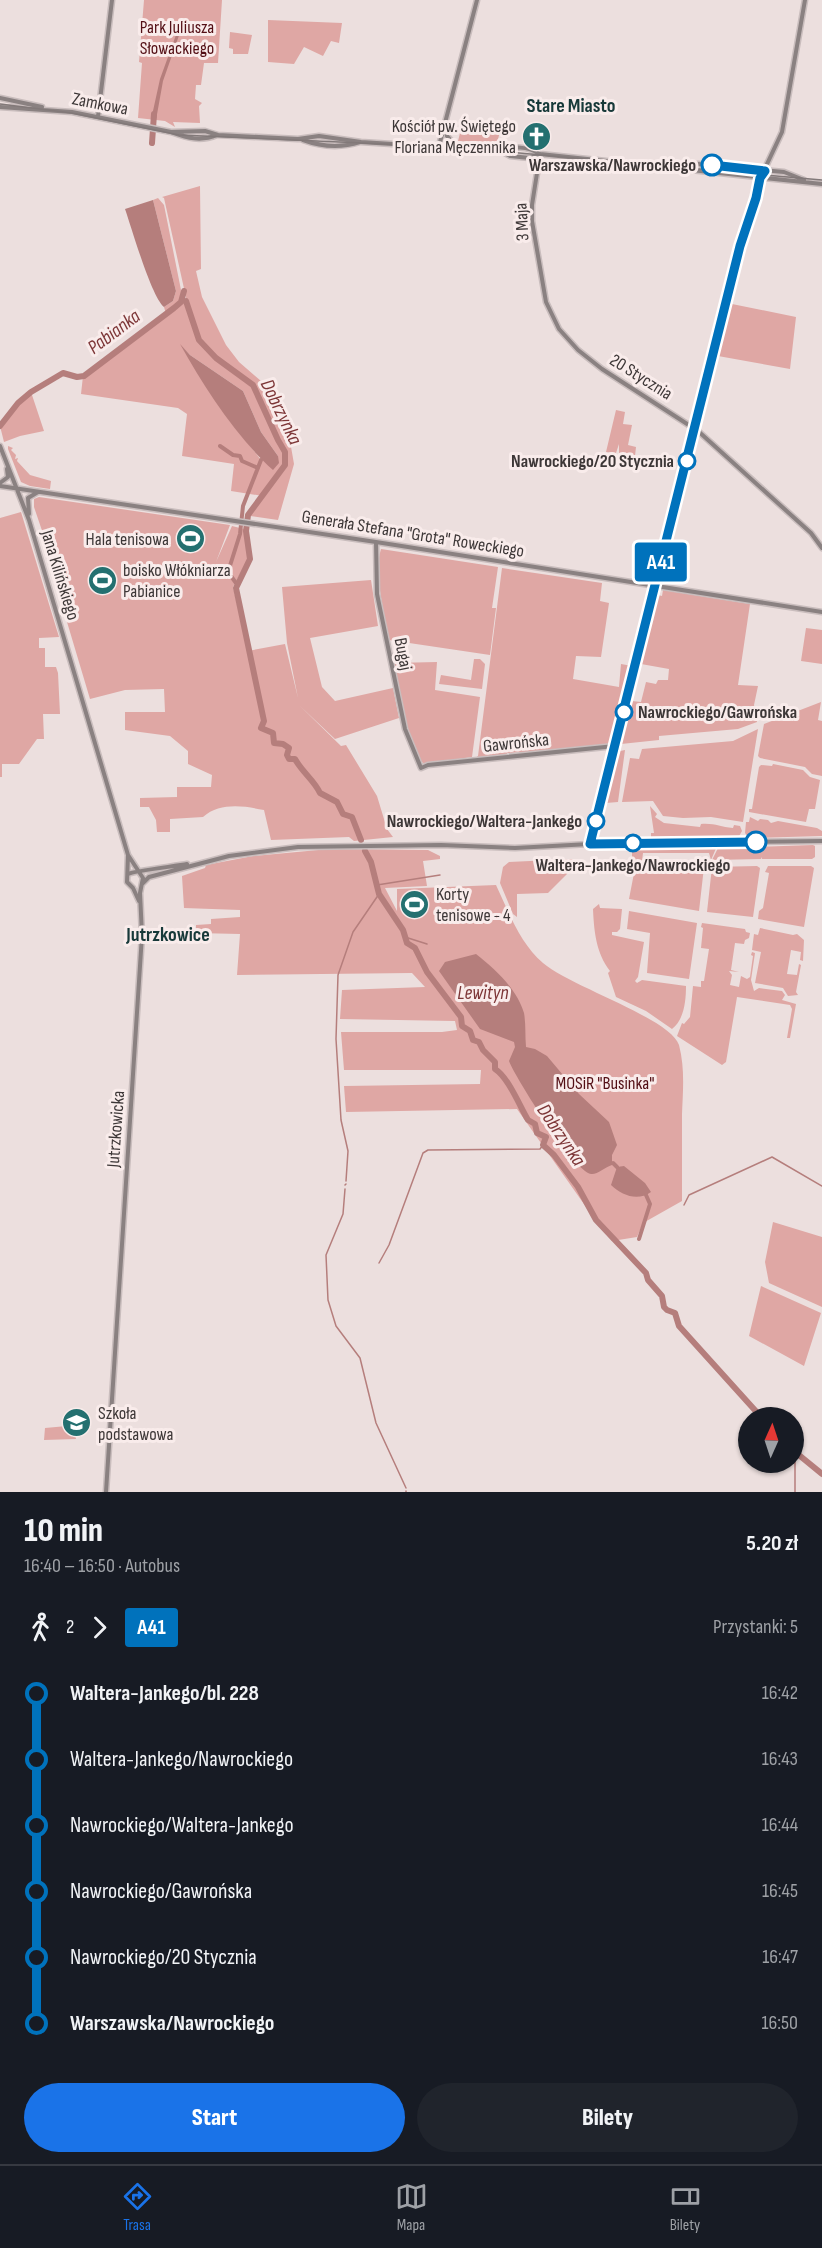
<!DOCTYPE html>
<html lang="pl">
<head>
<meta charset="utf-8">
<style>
	:root { --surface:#171b24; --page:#20242c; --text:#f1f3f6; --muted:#9ea1a6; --line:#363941; --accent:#1a73e8 }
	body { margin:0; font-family:"Sofia Sans Condensed",sans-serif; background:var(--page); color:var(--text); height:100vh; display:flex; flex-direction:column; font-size:22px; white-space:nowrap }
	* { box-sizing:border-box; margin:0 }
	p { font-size:20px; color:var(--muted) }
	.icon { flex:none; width:33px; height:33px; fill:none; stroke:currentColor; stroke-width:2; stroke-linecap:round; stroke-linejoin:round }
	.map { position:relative; height:1492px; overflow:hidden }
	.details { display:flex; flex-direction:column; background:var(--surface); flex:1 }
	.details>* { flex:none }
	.badge { padding:0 12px; border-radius:4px; font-size:21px; line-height:39px }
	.needle { width:39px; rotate:3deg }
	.fabs { position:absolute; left:738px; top:1407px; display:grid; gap:12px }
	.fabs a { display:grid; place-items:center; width:66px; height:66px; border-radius:50%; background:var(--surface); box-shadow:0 2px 4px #0004; font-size:30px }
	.map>.badge { position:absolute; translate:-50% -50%; box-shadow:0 0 0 3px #fff }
	.legs { display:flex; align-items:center; gap:9px; height:66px; padding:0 24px; font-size:20px }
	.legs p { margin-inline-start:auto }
	.head { display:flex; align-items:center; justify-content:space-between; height:102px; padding:0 24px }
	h1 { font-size:33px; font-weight:800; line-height:45px }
	.action { display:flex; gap:12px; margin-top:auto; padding:12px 24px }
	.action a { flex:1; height:69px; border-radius:36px; background:var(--accent); color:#fff; font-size:24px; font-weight:800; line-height:69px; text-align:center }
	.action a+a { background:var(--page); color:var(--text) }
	ul { padding:0 24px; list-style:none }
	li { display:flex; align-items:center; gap:21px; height:66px; font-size:22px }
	li i { display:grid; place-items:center; width:9px; height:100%; margin:0 8px; background:currentColor }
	li i::after { content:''; width:15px; height:15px; margin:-8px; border:4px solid; border-radius:50%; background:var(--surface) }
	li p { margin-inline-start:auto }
	li:first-child i { background:linear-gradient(#0000 50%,currentColor 0) }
	li:last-child i { background:linear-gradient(currentColor 50%,#0000 0) }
	.dock { display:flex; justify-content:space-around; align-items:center; height:84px; border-top:2px solid var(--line); background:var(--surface); font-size:16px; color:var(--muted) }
	.dock a { display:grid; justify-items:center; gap:3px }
	.dock .active { color:var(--accent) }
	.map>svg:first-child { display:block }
	.green { fill:#dfa7a4; fill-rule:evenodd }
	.water { fill:#b57e7c }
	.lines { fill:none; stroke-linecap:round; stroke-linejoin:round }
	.stream { stroke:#b57e7c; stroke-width:1.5 }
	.canal { stroke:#b57e7c; stroke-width:4 }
	.river { stroke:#b57e7c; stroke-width:6 }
	.secondary-casing { stroke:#c9bdbd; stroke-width:7 }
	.secondary { stroke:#8a8181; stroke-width:4 }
	.tram { stroke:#827979; stroke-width:1.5 }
	.line-1-casing { stroke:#fff; stroke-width:14 }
	.line-1 { stroke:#0072bc; stroke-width:9 }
	.stop-1-dot { fill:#fff; stroke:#0072bc; stroke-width:3 }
	.labels { text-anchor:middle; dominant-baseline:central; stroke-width:6; stroke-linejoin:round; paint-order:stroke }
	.park-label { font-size:18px; fill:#530f15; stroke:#f9eceb }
	.street-label { font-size:18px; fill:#3d3737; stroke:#f9eceb }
	.poi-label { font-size:18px; fill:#3d3737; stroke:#f9eceb; text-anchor:start }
	.stop-label { font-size:18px; font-weight:bold; fill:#3d3737; stroke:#f9eceb; text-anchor:end }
	.neighbourhood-label { font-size:20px; font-weight:bold; fill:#173939; stroke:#f9eceb }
	.water-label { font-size:20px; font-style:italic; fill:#7d3637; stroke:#f9eceb }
</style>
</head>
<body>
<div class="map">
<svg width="822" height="1492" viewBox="0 0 822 1492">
	<rect width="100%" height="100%" fill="#ecdfde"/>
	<!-- green -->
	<path class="green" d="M144,0H222L218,63H204L201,85H196L195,99L202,103L199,106L200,123L173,122L175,127L165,121L138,118L142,63L139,62Z
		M268,20L342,23L339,43L331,41L323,56L304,47L294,64L268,62Z
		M230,32L252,35L248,54H233V49L229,48Z
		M477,121L502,124L497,143L458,141L460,133L465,130H476Z
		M200,186L201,269L196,271L202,297L226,345L239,362L268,387L290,441L294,464L278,520L250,516L263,496L231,491L234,464L182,456L187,414L178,408L81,394L83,376L166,314L164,307L173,301L176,291L153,200L158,198L164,205L182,295L184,293L189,311L164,198L162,197ZM182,347L190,355L243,391L261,432L278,456L261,460L229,418Z
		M732,304L796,317L790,369L718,356Z
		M31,392L44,431L20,436L4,442L0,426L18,403Z
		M616,410L625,412L623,424L632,425L628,445L636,447L635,456H619V444L616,453L606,452Z
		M8,446L13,448L11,450L16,455L15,459L18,458L17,461L30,475L51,481L50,489L30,486L21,482L8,449Z
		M39,497L230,525L216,562L232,526L244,529L248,559L233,587L248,651L285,644L298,698L287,643L282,587L371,580L378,626L310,638L322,687L335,701L393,688L399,718L335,739L299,705L341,746L346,745L377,796L387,829L393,837L354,841L349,837L271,840L264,810C244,806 220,802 203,817L170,819V832H157L156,820L149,807H140V798L177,797V787H211L212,775L188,764V751L170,736L125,730V712H165L164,689L125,690L90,699L50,565L53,563L34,507V499Z
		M21,512L59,637L39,638V648H45V667H56L58,673L60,714H43L44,739H37L19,764H2V777H0V518Z
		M381,549L498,567L492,608H496L490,655L389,640C385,614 373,574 381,549Z
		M502,568L602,583L600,601L609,603L601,657L576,656L573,679L619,687L621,664L632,666L616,720L619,722L614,740L610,744L523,754V752L507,753V756L474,759L478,756Z
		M663,590L750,604L738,685L758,686L754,705L757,722L738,729L659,736V740L621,744L632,701L641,702L646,682L656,684L658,680H668L669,669L641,664L658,595L662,596Z
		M806,628L822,630V664L801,661Z
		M474,659H480L485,664L482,689L439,684L441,675L471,680Z
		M437,662L435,690L480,697L472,757L425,764L420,761L408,729L394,663Z
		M821,702L818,720L822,721V776L812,774L805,767L760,758L758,756L764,724Z
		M758,729L743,822L711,817L683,818L663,816L653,801L622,802L630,758L639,759L642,749L733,741Z
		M625,750L618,802L606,803L620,751Z
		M773,764L803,770L810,777L820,780L815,809H809L806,822L749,812V809H752L759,767L761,765L772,766Z
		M650,806L657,814L655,817L664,823L700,827L701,824C715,823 720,827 733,828L734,825L740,826L742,831L738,838L651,839V833H654Z
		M750,817L758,821L760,819L768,820L771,823L778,821L817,828L822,831V836L749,838L745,833L746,822H749Z
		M813,845L815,846V857L812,859H762L761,857V859L712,860L719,846H749L754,850V847Z
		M717,846L711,860L709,853H643L642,861H632V851L642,847Z
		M329,849L428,850L440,856V859L423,861L427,886L385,888L397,911V889L496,885C509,913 520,943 543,963C571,987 670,1018 679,1045C685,1068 683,1090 682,1114C682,1143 682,1172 682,1201L643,1223L637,1237L612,1241L598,1224L517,1109L346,1112L344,1086L480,1084L481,1070H344L341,1032H442L457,1030L455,1021L340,1019L342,990L425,987L412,973L237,975L240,934L196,933V925L211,924V919L240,917V910L184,908L182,876L205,868L206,865L253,856Z
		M573,859L579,863L580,873H568L548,893L517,894V917L513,914L500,883L503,867L509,862Z
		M757,866L760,868L753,917L707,912L712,867Z
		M768,866H811L814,868L804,927L758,919L759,911L763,908L769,873L765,872Z
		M704,867L699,911L629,899L635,868Z
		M599,904L600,908L622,909L620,929L617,932H612V935L644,942L638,977L635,981L637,983L642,980L686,986C686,1001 684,1020 672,1029L646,1011L616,997L608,973L610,971C596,953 594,931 593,909Z
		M629,911L697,923L689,979L647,973L650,933L627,929Z
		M702,923L745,929L746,932L750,933L749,938L745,940L744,944L735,943L731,970L739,972L729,971L732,975L730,985L739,987L741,976L747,979L750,977L753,956L751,955L752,952L755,953L751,980L754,991L759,988L782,991L785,995L782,1000L796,1004L790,1038H787L792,1009L790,1005L737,997L726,1062L722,1065L677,1036L682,1023L684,1024L690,1017L693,986L701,987V981H704L709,949L701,948L703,928L701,927Z
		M760,928L793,935L797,934L804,940L803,961L800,960L801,952L791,950L787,974L797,975L799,964L801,965L796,992L798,995L788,996L783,988L755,983L761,952L752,950L754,934L758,935Z
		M773,1222L822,1237V1307L769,1283L765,1262Z
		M761,1286L821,1313L804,1366L749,1336Z
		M67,1426H74L76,1439L44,1440L45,1428Z"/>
	<!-- water -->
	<path class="water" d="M180,24H183L163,81L156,120H151L160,79Z
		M153,200L176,291L173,301L164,307C151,296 132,229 125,209Z
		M180,344L190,355L243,391L261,432L278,456L279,463L273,470C237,438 204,387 180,344Z
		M476,954C495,969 517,989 524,1013C526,1024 525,1036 526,1047L535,1049L547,1056L579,1094L609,1122L617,1145L612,1155V1165C605,1167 597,1175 591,1174C574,1171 516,1079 509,1061L515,1047L514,1042L480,1029L439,971L445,962Z
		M624,1166L645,1183L651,1192C637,1202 622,1195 611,1185L617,1167Z"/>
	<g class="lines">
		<!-- stream -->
		<path class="stream" d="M377,885L440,875
			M405,937L427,944
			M346,1181L348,1151L341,1120L336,1039L338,975L353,932L379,894
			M345,1185L346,1184
			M345,1189L343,1214L326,1255L328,1300L336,1326L360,1358L376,1423L406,1488
			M684,1205L689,1195L772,1157L822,1186
			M379,1263L389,1245L423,1153L428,1150L540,1149L543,1145
			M406,1492V1491
			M795,1492V1452"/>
		<!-- canal -->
		<path class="canal" d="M220,446L233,455L240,456L242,461L258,468
			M236,583L228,572L240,534L243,506L261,460
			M613,1163L617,1167
			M639,1239L650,1204L646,1195"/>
		<!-- river -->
		<path class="river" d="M152,143L154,114
			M186,301L199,340L216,358L253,385L278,440L285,452V465L248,515L246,531L250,559L236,588L264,721L261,728L273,733L274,743L283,744L289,748L287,755L289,759H295C302,772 314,780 320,793L337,802L343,814L352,817L361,840
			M0,426L18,403L31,392L63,373L77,377L84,376L174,308L181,302L184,291
			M365,851L371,862L379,894L403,930L407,943L415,948L427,972L461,1017L462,1026L470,1031L473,1040L479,1042L483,1050L495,1062V1069C509,1078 520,1107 528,1120L535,1124L537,1133L546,1137L543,1145L554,1155L578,1187L596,1220L646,1273L648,1280L662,1296L664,1307L667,1310L675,1313L679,1326L762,1418
			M794,1451L822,1474"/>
		<defs>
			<path id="secondary" d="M0,98L42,107
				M0,107L72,112L171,132C188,138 200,142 217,135
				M98,117L112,0
				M445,127L447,136L455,145
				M171,132L205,131L218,135L298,139L319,136L361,142L501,151L510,156L530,158L540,154L822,184
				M303,140C322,147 341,148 360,142
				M439,146L477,0
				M501,151C513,146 528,146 539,154
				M540,154L532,205V221L546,302L559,329L578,350L602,369L698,431L811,533L822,548
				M670,166L698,164L784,172L804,180
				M0,446L29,520L128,855L127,882L133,888L139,901
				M0,483L8,477L7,469
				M0,486L376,542L822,612
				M29,514L28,498L38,492
				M376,542L377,594L405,729L421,768L428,765L615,746
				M590,844L740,246L760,179L782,132L805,0
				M128,874C133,871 177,866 187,864
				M143,883L149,877L229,856L298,847L441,845L515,848L590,844L822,841
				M106,1492L142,935L140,893L143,878L128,855"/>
		</defs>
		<!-- secondary casing -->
		<use href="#secondary" class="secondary-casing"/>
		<!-- secondary -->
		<use href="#secondary" class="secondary"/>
		<!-- tram -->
		<path class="tram" d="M0,104L72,113L179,135L453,147L822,180"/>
	</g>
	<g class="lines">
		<defs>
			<path id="line-1" d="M712,165L765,171L760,178L756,198L740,246L590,844L756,842"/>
		</defs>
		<!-- line-1 casing -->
		<use href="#line-1" class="line-1-casing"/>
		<!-- line-1 -->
		<use href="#line-1" class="line-1"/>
	</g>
	<!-- icons -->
	<defs>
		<symbol id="church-disc" viewBox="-11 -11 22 22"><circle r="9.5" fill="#247070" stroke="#f9eceb"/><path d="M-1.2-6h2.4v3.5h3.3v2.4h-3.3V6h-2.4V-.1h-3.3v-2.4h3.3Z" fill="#fff"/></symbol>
		<symbol id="stadium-disc" viewBox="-11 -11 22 22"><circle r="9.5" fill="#247070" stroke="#f9eceb"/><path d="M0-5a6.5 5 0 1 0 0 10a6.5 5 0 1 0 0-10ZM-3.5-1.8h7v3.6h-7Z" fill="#fff"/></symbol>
		<symbol id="university-disc" viewBox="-11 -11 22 22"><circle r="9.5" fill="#247070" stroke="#f9eceb"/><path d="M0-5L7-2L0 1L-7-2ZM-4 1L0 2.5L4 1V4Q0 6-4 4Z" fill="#fff"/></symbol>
	</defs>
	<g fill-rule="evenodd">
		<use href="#church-disc" x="520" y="120" width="33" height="33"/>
		<use href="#stadium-disc" x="174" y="522" width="33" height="33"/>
		<use href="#stadium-disc" x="86" y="564" width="33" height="33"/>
		<use href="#stadium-disc" x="398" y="888" width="33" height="33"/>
		<use href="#university-disc" x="60" y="1406" width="33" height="33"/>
	</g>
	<!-- markers -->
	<g class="stop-1-dot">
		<circle cx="712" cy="165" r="10"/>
		<circle cx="687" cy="461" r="8"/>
		<circle cx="624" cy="712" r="8"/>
		<circle cx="596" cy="821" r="8"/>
		<circle cx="756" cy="842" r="10"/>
		<circle cx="633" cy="843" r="8"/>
	</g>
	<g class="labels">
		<!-- park labels -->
		<g class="park-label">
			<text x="177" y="27">Park Juliusza<tspan x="177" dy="21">Słowackiego</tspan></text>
			<text x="605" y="1083">MOSiR "Businka"</text>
		</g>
		<!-- street labels -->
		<g class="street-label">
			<text transform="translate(100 104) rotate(11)">Zamkowa</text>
			<text transform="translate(522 222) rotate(-93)">3 Maja</text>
			<text transform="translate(641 377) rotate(32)">20 Stycznia</text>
			<text transform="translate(413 534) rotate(9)">Generała Stefana "Grota" Roweckiego</text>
			<text transform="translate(60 575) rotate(73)">Jana Kilińskiego</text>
			<text transform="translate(403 654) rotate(79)">Bugaj</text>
			<text transform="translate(516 743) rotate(-6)">Gawrońska</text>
			<text transform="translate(116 1129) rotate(-86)">Jutrzkowicka</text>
		</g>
		<!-- poi labels -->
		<g class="poi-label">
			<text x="516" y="126" text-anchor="end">Kościół pw. Świętego<tspan x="516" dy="21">Floriana Męczennika</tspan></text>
			<text x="169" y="539" text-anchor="end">Hala tenisowa</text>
			<text x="123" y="570">boisko Włókniarza<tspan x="123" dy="21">Pabianice</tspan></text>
			<text x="436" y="894">Korty<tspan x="436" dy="21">tenisowe - 4</tspan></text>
			<text x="98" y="1413">Szkoła<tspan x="98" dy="21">podstawowa</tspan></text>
		</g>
		<!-- stop labels -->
		<g class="stop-label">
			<text x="696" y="165">Warszawska/Nawrockiego</text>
			<text x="674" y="461">Nawrockiego/20 Stycznia</text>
			<text x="638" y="712" text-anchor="start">Nawrockiego/Gawrońska</text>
			<text x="582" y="821">Nawrockiego/Waltera-Jankego</text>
			<text x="633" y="865" text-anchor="middle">Waltera-Jankego/Nawrockiego</text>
		</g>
		<!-- neighbourhood labels -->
		<g class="neighbourhood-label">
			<text x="571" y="106">Stare Miasto</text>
			<text x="168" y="935">Jutrzkowice</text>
		</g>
		<!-- water labels -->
		<g class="water-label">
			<text transform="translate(114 332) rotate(-37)">Pabianka</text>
			<text transform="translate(281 412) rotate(64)">Dobrzynka</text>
			<text x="483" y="993">Lewityn</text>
			<text transform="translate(561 1135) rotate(56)">Dobrzynka</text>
		</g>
	</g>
</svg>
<div class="fabs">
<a><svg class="needle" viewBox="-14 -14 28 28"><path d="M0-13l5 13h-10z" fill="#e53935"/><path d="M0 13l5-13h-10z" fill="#9ea1a6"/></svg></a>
</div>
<b class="badge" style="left:661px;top:562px;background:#0072bc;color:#fff">A41</b>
</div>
<section class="details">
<div class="head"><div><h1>10 min</h1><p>16:40 – 16:50 · Autobus</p></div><b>5.20 zł</b></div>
<div class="legs"><svg class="icon" aria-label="walk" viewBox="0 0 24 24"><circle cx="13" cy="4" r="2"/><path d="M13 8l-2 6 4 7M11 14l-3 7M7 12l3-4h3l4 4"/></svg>2<svg class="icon" aria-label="forward" viewBox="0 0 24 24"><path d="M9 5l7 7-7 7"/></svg><b class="badge" style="background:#0072bc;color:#fff">A41</b><p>Przystanki: 5</p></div>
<ul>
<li><i style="color:#0072bc"></i><b>Waltera-Jankego/bl. 228</b><p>16:42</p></li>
<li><i style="color:#0072bc"></i><span>Waltera-Jankego/Nawrockiego</span><p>16:43</p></li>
<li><i style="color:#0072bc"></i><span>Nawrockiego/Waltera-Jankego</span><p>16:44</p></li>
<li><i style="color:#0072bc"></i><span>Nawrockiego/Gawrońska</span><p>16:45</p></li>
<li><i style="color:#0072bc"></i><span>Nawrockiego/20 Stycznia</span><p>16:47</p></li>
<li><i style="color:#0072bc"></i><b>Warszawska/Nawrockiego</b><p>16:50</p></li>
</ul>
<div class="action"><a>Start</a><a>Bilety</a></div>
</section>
<nav class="dock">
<a class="active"><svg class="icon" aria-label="directions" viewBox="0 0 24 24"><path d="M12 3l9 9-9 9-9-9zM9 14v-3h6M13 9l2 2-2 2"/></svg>Trasa</a>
<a><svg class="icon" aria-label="map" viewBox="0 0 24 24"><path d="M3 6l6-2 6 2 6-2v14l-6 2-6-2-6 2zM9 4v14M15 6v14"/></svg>Mapa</a>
<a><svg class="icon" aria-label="tickets" viewBox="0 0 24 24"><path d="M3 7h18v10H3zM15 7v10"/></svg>Bilety</a>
</nav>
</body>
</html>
